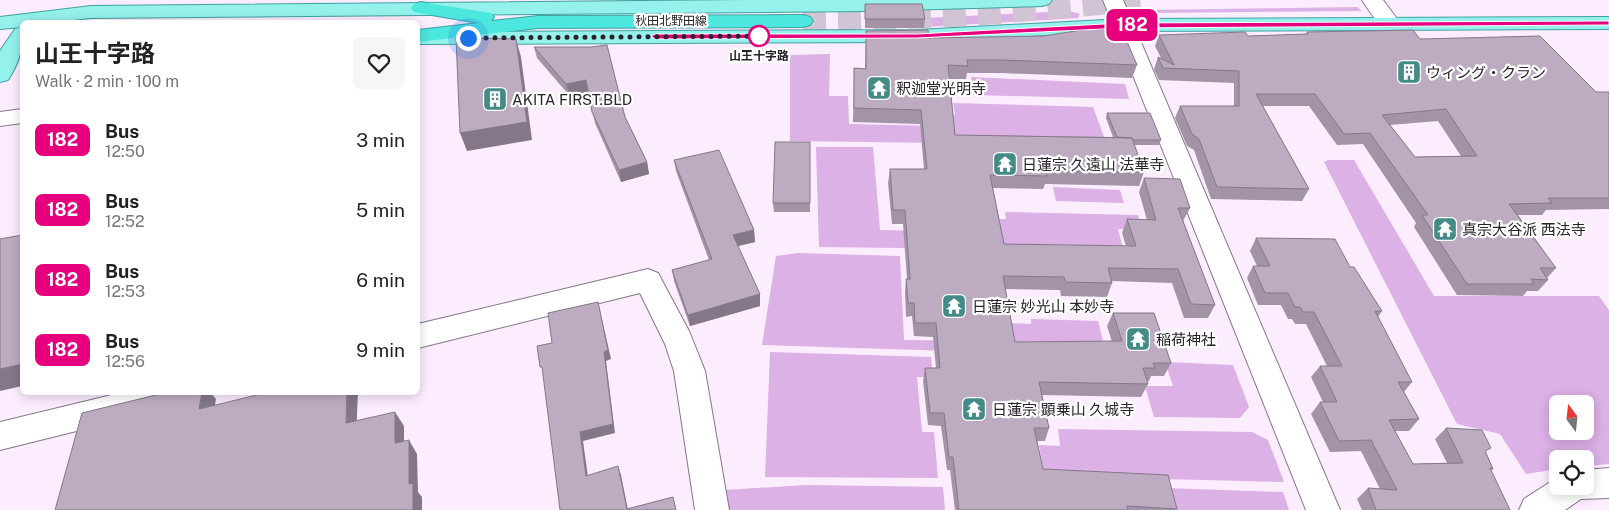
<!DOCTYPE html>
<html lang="en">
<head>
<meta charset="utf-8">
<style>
	:root { --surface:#fff; --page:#f6f6f6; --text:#222; --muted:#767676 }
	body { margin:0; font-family:"Public Sans","Noto Sans JP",sans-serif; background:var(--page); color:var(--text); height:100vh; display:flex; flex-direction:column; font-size:19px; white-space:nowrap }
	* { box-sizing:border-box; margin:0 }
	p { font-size:16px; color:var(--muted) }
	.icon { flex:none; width:28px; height:28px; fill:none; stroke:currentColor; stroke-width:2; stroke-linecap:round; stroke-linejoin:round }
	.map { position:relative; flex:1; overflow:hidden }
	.drawer { position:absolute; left:20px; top:20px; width:400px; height:375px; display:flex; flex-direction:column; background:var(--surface); border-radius:8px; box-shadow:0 2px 12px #0003 }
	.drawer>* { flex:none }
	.badge { padding:0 10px; border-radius:8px; font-size:18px; line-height:32px }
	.needle { width:32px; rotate:345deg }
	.controls { position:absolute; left:1549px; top:395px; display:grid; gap:10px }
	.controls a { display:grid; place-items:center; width:45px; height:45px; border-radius:8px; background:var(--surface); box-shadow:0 2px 12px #0003; font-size:25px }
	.you { position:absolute; width:25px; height:25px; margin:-12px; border:4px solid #fff; border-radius:50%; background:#1a73e8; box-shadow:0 0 0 8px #1a73e833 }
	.map>.badge { position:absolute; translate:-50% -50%; box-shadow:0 0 0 2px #fff }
	.round { display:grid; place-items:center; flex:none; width:52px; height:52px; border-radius:8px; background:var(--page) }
	.headline { display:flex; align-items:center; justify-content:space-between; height:85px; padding:0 15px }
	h1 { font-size:24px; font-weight:700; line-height:38px }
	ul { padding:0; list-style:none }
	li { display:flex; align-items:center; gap:15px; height:70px; padding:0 15px }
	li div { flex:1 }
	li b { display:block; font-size:19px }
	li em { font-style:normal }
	li .badge { min-width:55px; font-weight:700; text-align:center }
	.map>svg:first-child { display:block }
	.green { fill:#dcb1e6; fill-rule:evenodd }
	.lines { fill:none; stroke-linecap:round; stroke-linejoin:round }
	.highway-tunnel { stroke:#d1c4d4; stroke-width:23; stroke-dasharray:23 12; stroke-linecap:butt }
	.minor-casing { stroke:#86758a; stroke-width:2 }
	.major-casing { stroke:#40a2a0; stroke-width:2 }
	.highway-casing { stroke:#40a2a0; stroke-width:2 }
	.minor { fill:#fff; fill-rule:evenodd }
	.major { fill:#94f1ec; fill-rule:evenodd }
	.highway { fill:#4ce7df; fill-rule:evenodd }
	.wall { fill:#a393a7; fill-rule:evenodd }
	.shaded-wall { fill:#847888 }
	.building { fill:#bdabc2; stroke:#847888; fill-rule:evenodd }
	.line { fill:#e6007e; stroke:#fff }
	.walk { stroke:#29222b; stroke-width:5; stroke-dasharray:0 9 }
	.stop-dot { fill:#fff; stroke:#e6007e; stroke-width:2.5 }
	.labels { text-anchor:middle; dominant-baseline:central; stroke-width:4.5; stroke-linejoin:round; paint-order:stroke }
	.far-street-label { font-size:12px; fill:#29222b; stroke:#fff }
	.far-stop-label { font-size:12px; font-weight:bold; fill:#29222b; stroke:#fff }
	.poi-label { font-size:15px; fill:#29222b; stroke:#fff; text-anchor:start }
</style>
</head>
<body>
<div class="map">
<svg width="1609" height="510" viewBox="0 0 1609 510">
	<rect width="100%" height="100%" fill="#fbecfe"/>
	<!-- green -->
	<path class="green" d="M1357,7L1362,11L1148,13L1145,10Z
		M1069,11L1080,14L1078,18L925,27L924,18Z
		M830,54L829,96H848L849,124L935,126V115H955L953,103L1093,107L1107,145L790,141V55Z
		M971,77L1125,84L1129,99L973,95Z
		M816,147H873L880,230L981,232L984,249L819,247Z
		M1328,160H1354L1434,296H1599L1609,310V464L1585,466V459H1558L1557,469L1526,474L1500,434L1457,424L1324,162ZM1558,404H1585V431H1558Z
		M1053,187L1120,190L1124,203L1056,201Z
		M1005,212L1138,215L1142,229H1118L1124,252L991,249L986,219H1006Z
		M798,253L900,256L904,340L991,341L989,322L1031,324V319L1098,321L1105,349L952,351L762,345L776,256Z
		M770,352L931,357L933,377H917L922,432H934L938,478L765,477Z
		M1165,362L1233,365L1249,407L1240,418L1154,417L1145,386H1173Z
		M1058,429L1252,432L1268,440L1284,482L1044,476L1039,445L1060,446Z
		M807,485L943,487L945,510H729L724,490Z
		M1165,488L1283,492L1289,510H1171Z"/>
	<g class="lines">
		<!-- highway-tunnel -->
		<path class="highway-tunnel" d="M803,21L967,15L1142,0"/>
		<defs>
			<path id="minor" d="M1103,0H1123L1340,510H1306Z
				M1362,0H1383L1401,24L1398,28C1381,33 1371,13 1362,0Z
				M22,109V123L0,126V112Z
				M648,269L658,273L689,331L705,371L729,510H695L674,371L665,344L640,293L418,348V324Z
				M124,392H196L192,401L181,405L0,450V422Z
				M1609,468V498L1581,499L1565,510H1519L1524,499L1558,477V486H1585V470Z"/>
			<path id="major" d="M746,0H1052L1049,4L1042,6L869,11L91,18L55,22H22V27L0,29V17L91,6Z
				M1609,17V29L1123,31L917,42L418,44V32L917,30L1123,19Z
				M22,27C24,45 19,64 8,80L0,82V51L15,29Z"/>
			<path id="highway" d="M421,2L491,13L494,17L491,21L538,16L803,15L810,17L813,21L810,25L803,27L538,28L418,42V30L479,23L414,12L411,8L414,4Z"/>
		</defs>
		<!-- minor casing -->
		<use href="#minor" class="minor-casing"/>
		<!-- major casing -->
		<use href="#major" class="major-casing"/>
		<!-- highway casing -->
		<use href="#highway" class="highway-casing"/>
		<!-- minor -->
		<use href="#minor" class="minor"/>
		<!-- major -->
		<use href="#major" class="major"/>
		<!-- highway -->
		<use href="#highway" class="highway"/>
	</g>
	<!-- wall -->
	<path class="wall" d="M865,4L925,19L924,28H865Z
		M866,31L929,38L1137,65L1132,78L1001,73H967L966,79H949L955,135L1113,137L1106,118L1107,113L1161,140L1159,145H1134L1144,172L1139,186L1045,184L1043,189L993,188L1004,244L1126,246L1122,233L1127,219L1147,220L1139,192L1144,178L1190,208L1183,221L1215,305L1208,318H1184L1172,283L1112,281V283L1107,297L1061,296L1060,290L1005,289L1015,342H1112L1107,326L1113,313L1171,363L1164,376H1151L1149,381H1147L1148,384L1141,397L1042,395L1049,428L1045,441H1037L1043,469L1177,509L1176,510H955L950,470H947L941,426L928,425L923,381L925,368H936L933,337L914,336L912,316L906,317L905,292L906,279H907L903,224H892L888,183L890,169H924L920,124L853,122L854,68L865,69Z
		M1307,32L1420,39L1596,92H1609V209L1546,210L1542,215H1518L1556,268L1547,278L1548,280L1538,291H1527L1523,296L1457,295L1414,227L1416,223L1363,144L1337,145L1309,106H1263L1309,189L1302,201L1211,199L1194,150L1187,146L1175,118L1180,106H1234V83L1159,80L1154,69L1158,57L1161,58L1155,46L1159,35L1248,36L1306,34ZM1438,121L1461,156L1415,157L1390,125Z
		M534,47L625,117L647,162L649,174L621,182L595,123L588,92L569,95L537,58Z
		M810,142V212H774L773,203Z
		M674,160L754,230L755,242L738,246L760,294V306L690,326L674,281L672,270L709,260L676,171Z
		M1256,238L1350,267L1382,311L1378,317L1412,382L1404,392L1419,419L1409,431H1395L1413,464L1447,463L1435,439L1446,428L1486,452L1493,469L1491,470L1510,510H1362L1357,499L1368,488L1380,489L1361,451L1330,452L1311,414L1320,402H1323L1311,377L1320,366H1327L1306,324H1295L1292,319H1288L1281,305H1258L1247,278L1253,266H1257L1250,251Z"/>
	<!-- shaded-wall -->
	<path class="shaded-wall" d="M516,39L521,57L532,140L467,151L460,133Z
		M586,80L588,92L569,95L566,84Z
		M647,162L649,174L621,182L619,170Z
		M754,230L755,242L734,247L733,235Z
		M760,294V306L690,326L688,315Z
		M598,302L611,359L606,361L615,433L583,441L589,484L586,476L580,432Z
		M22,364V386L0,391V369Z
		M202,392H210L216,399L212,423L199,409Z
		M347,392H358L356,438L346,423Z
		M395,412L404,426V457L395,443Z
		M409,440L417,454L418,492L422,497V510H413L409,484Z
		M618,466L621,475L628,510H627Z"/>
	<!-- building -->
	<path class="building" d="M865,4H922L925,19H865Z
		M1088,29L1111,30L1125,37L1137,65L1003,60H967L968,66L948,65L955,135L1132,138L1144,172L1045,171L1047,176L990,175L1004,244L1136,246L1127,219L1156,220L1144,178L1180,179L1190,208H1178L1215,305L1191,304L1178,269L1108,268L1112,283L1066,282L1064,277L1003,276L1015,342L1122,341L1113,313H1154L1171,363H1153L1155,368H1143L1148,384L1039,382L1049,428H1034L1043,469L1168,475L1177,509L1127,506L1128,510H959L953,457H949L944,413H930L925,368H940L936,323H915L914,303H908L906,279H910L905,210H893L890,169H927L921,110L854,108V68L866,69V31L928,30L929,38L1044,36Z
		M1413,30L1420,39L1540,36L1596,92H1609V198H1548L1552,203L1509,204L1556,268H1540L1548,280L1531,279L1534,284H1467L1422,215H1428L1370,133L1344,134L1315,94H1256L1309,189L1217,187L1199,139L1192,134L1180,106H1239V71L1163,68L1158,57L1174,65L1159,35L1245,32L1248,36L1308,34L1307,32ZM1446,109L1477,156L1415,157L1382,115Z
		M456,38L516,39L527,122L460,133Z
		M607,45L625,117L647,162L619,170L592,112L586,80L566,84L534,47H591Z
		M1107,113H1150L1161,140H1133L1132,138L1117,137Z
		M775,142H810V203H773Z
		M719,150L754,230L733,235L760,294L688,315L672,270L712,259L674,160Z
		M22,235V364L0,369V239Z
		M1256,238L1335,239L1350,267H1354L1382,311H1375L1412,382H1398L1419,419L1389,420L1413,464L1463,463L1446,428L1482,430L1491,448L1485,451L1493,469L1490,468L1510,510H1376L1368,488L1397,490L1371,440L1339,441L1320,402H1337L1320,366H1342L1314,312H1303L1300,307H1295L1288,293H1265L1253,266H1270Z
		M598,302L608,350L604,352L613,424L580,432L586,476L618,466L627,509L673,497L676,510H560L542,367H540L537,346L552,343L548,313Z
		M168,392H202L199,409L269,392H347L346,423L395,412V443L409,440V484L413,483V510H55L82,413Z"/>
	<!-- line -->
	<path class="line" d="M1609,21V25L1123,28L917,38L655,39L651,36L655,34H917L1123,23Z"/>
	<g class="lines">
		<!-- walk -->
		<path class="walk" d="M468,38L768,36H759"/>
	</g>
	<!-- icons -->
	<defs>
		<symbol id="building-square" viewBox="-11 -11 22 22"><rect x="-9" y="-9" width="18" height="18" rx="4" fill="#448b87" stroke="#fff"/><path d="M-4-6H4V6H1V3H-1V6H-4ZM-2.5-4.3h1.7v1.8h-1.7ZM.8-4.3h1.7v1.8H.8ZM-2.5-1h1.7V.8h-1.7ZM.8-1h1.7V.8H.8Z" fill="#fff"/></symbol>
		<symbol id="temple-square" viewBox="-11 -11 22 22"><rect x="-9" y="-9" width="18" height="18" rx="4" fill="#448b87" stroke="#fff"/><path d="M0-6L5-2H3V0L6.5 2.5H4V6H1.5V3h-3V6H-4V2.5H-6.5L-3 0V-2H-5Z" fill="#fff"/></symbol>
	</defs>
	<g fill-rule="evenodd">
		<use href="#building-square" x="1395" y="58" width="28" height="28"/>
		<use href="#temple-square" x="865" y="74" width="28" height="28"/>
		<use href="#building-square" x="481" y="85" width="28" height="28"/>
		<use href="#temple-square" x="991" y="150" width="28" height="28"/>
		<use href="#temple-square" x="1431" y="215" width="28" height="28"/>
		<use href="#temple-square" x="940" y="292" width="28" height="28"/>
		<use href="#temple-square" x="1124" y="325" width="28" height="28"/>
		<use href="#temple-square" x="960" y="395" width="28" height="28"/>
	</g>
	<!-- markers -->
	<circle class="stop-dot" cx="759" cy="36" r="10"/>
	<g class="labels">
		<!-- far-street labels -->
		<g class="far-street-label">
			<text x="671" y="21">秋田北野田線</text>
		</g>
		<!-- far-stop labels -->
		<g class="far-stop-label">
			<text x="759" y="56">山王十字路</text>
		</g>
		<!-- poi labels -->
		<g class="poi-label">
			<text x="1426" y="72">ウィング・クラン</text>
			<text x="896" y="88">釈迦堂光明寺</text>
			<text x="512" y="99">AKITA FIRST.BLD</text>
			<text x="1022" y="164">日蓮宗 久遠山 法華寺</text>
			<text x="1462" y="229">真宗大谷派 西法寺</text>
			<text x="972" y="306">日蓮宗 妙光山 本妙寺</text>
			<text x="1156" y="339">稲荷神社</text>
			<text x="992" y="409">日蓮宗 顕乗山 久城寺</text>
		</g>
	</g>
</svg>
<div class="controls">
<a><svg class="needle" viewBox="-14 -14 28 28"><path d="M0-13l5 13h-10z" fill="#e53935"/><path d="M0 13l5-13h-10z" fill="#767676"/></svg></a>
<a><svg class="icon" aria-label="locate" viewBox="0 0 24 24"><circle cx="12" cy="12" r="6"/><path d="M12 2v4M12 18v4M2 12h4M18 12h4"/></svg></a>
</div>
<div class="you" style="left:468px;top:38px"></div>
<b class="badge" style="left:1132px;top:25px;background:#e6007e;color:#fff">182</b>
<section class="drawer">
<div class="headline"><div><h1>山王十字路</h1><p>Walk · 2 min · 100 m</p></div><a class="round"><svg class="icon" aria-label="heart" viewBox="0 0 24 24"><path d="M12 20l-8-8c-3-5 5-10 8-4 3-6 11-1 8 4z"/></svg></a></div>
<ul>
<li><span class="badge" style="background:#e6007e;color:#fff">182</span><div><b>Bus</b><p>12:50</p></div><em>3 min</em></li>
<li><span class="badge" style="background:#e6007e;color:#fff">182</span><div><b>Bus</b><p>12:52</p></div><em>5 min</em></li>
<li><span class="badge" style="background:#e6007e;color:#fff">182</span><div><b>Bus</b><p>12:53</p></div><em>6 min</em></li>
<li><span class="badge" style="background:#e6007e;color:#fff">182</span><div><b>Bus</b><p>12:56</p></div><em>9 min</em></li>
</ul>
</section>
</div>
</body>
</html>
